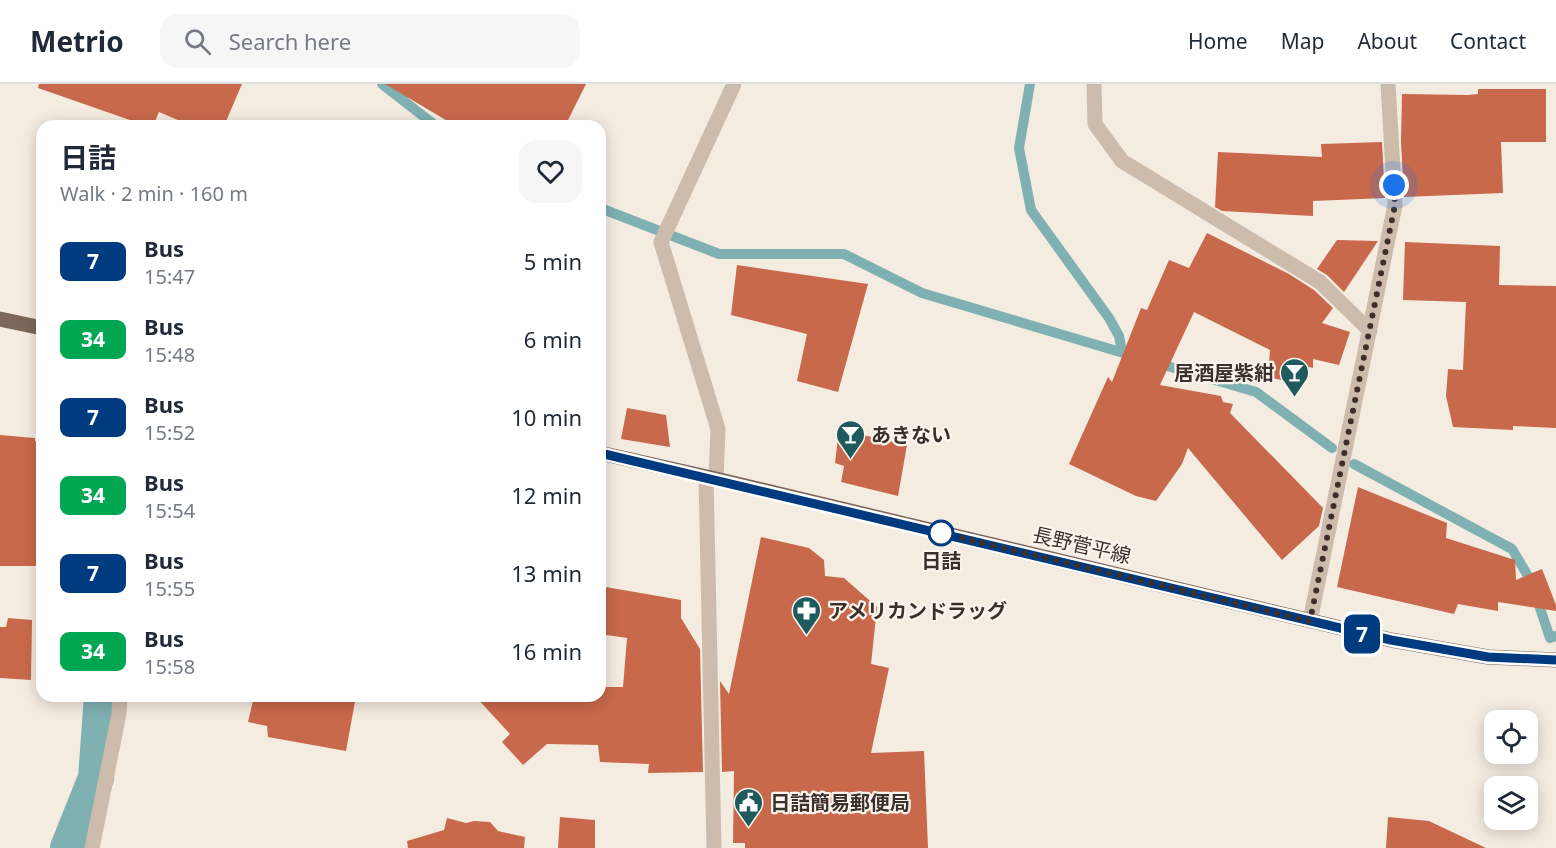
<!DOCTYPE html>
<html lang="en">
<head>
<meta charset="utf-8">
<style>
	:root { --surface:#fff; --page:#f6f6f7; --text:#1f2937; --muted:#747a83; --line:#e0e1e3 }
	body { margin:0; font-family:"Noto Sans","Noto Sans JP",sans-serif; background:var(--page); color:var(--text); height:100vh; display:flex; flex-direction:column; font-size:22px; white-space:nowrap }
	* { box-sizing:border-box; margin:0 }
	p { font-size:20px; color:var(--muted) }
	.icon { flex:none; width:33px; height:33px; fill:none; stroke:currentColor; stroke-width:2; stroke-linecap:round; stroke-linejoin:round }
	.map { position:relative; flex:1; overflow:hidden }
	.drawer { position:absolute; left:36px; top:36px; width:570px; height:582px; display:flex; flex-direction:column; background:var(--surface); border-radius:18px; box-shadow:0 3px 15px #0003 }
	.drawer>* { flex:none }
	.badge { padding:0 12px; border-radius:9px; font-size:21px; line-height:39px }
	.tools { position:absolute; left:1484px; top:626px; display:grid; gap:12px }
	.tools a { display:grid; place-items:center; width:54px; height:54px; border-radius:12px; background:var(--surface); box-shadow:0 3px 15px #0003; font-size:30px }
	.you { position:absolute; width:30px; height:30px; margin:-15px; border:4px solid #fff; border-radius:50%; background:#1a73e8; box-shadow:0 0 0 9px #1a73e833 }
	.map>.badge { position:absolute; translate:-50% -50%; box-shadow:0 0 0 3px #fff }
	.round { display:grid; place-items:center; flex:none; width:63px; height:63px; border-radius:18px; background:var(--page) }
	.head { display:flex; align-items:center; justify-content:space-between; height:102px; padding:0 24px }
	h1 { font-size:28px; font-weight:700; line-height:45px }
	ul { padding:0; list-style:none }
	li { display:flex; align-items:center; gap:18px; height:78px; padding:0 24px }
	li div { flex:1 }
	li b { display:block; font-size:22px }
	li em { font-style:normal }
	li .badge { min-width:66px; font-weight:700; text-align:center }
	header { display:flex; align-items:center; gap:36px; box-sizing:border-box; height:84px; padding:0 30px; background:var(--surface); border-bottom:2px solid var(--line) }
	header strong { font-size:28px }
	nav { display:flex; gap:33px; margin-inline-start:auto; font-size:21px }
	.search { width:420px; height:54px; background:var(--page); display:flex; align-items:center; gap:15px; box-sizing:border-box; padding:0 21px; border-radius:18px; color:var(--muted); font-size:22px }
	.map>svg:first-child { display:block }
	.lines { fill:none; stroke-linecap:round; stroke-linejoin:round }
	.stream { stroke:#7fb0b2; stroke-width:10 }
	.canal { stroke:#7fb0b2; stroke-width:36 }
	.building { fill:#c8694b }
	.service { stroke:#cdbbac; stroke-width:15 }
	.minor { stroke:#cdbbac; stroke-width:15 }
	.primary { stroke:#7d675c; stroke-width:15 }
	.line-casing { stroke:#fff; stroke-width:14 }
	.line { stroke:#003b80; stroke-width:9 }
	.walk { stroke:#3b302b; stroke-width:6; stroke-dasharray:0 10.8 }
	.stop-dot { fill:#fff; stroke:#003b80; stroke-width:3 }
	.labels { text-anchor:middle; dominant-baseline:central; stroke-width:4.5; stroke-linejoin:round; paint-order:stroke }
	.poi-label { font-size:20px; font-weight:bold; fill:#3b302b; stroke:#fbf5ee; text-anchor:start }
	.street-label { font-size:20px; fill:#3b302b; stroke:#fbf5ee }
	.stop-label { font-size:20px; font-weight:bold; fill:#3b302b; stroke:#fbf5ee }
</style>
</head>
<body>
<header>
<strong>Metrio</strong>
<div class="search"><svg class="icon" aria-label="search" viewBox="0 0 24 24"><circle cx="10" cy="10" r="6"/><path d="M15 15l6 6"/></svg>Search here</div>
<nav><a>Home</a><a>Map</a><a>About</a><a>Contact</a></nav>
</header>
<div class="map">
<svg width="1556" height="764" viewBox="0 0 1556 764">
	<rect width="100%" height="100%" fill="#f4ebe1"/>
	<g class="lines">
		<!-- stream -->
		<path class="stream" d="M382,0L436,42
			M1030,0L1019,64L1031,126L1109,234L1119,252L1122,268
			M600,124L719,170H844L922,209L1137,273
			M1157,279L1256,308L1332,364
			M1354,380L1512,465L1531,497L1550,554L1556,552"/>
		<!-- canal -->
		<path class="canal" d="M68,764L96,694L102,612"/>
	</g>
	<!-- building -->
	<path class="building" d="M39,0H242L224,42H192L159,28L153,42H147L38,4Z
		M385,0H586L565,42H456Z
		M1478,5H1546V58H1501L1503,109L1404,113L1401,58L1402,10L1468,11L1478,10Z
		M1382,58L1385,114L1313,117V132L1222,127L1215,123L1218,68L1322,73L1321,60Z
		M1207,149L1289,190L1314,206L1333,224L1322,239L1350,248L1339,281L1313,275V284L1301,281L1295,299L1268,293L1270,266L1194,228L1160,301L1221,312L1223,318L1233,320L1230,329L1323,424L1319,442L1282,476L1188,364L1182,380L1156,417L1136,412L1069,380L1108,293L1112,298L1141,224L1147,226L1169,176L1189,184Z
		M1337,156L1378,157L1344,208L1327,191L1317,185Z
		M1405,158L1500,162L1499,201L1556,202V344L1513,342V346L1453,343L1446,312L1448,285L1463,286L1466,218L1403,216Z
		M737,181L868,200L838,308L797,297L807,250L731,231Z
		M627,324L666,331L670,363L621,355Z
		M0,351L35,354V357L42,358V482H0Z
		M863,351L907,361L898,412L841,398L844,382L835,379L838,354Z
		M1358,403L1447,439L1446,454L1515,476L1516,496L1542,485L1556,521V527L1498,518V527L1458,520L1454,530L1337,503Z
		M761,453L809,464L824,476L825,492L844,494L877,523L871,580L889,584L871,669L924,667L928,764H745V759H733L734,687L722,688L720,597L729,610Z
		M600,502L681,516V534L700,565L703,688L648,689L649,680L600,678L598,661L547,660L523,681L502,658L510,650L475,612H600V603H623L627,554L600,550Z
		M8,534L32,536L31,596L0,594V543H6Z
		M254,612H356L346,667L268,653L267,642L248,638Z
		M560,733L595,736V764H558Z
		M1388,733L1429,737L1486,764H1386Z
		M447,734L466,739L474,737L490,738L498,747L525,753L524,764H408L407,757L444,746Z"/>
	<g class="lines">
		<!-- service -->
		<path class="service" d="M1094,0L1095,40L1122,77L1320,198L1370,247
			M716,395L718,345L661,158L734,0"/>
		<!-- minor -->
		<path class="minor" d="M706,394L714,764
			M1310,537L1395,121L1388,0
			M92,764L119,630L120,612"/>
		<!-- primary -->
		<path class="primary" d="M0,235L42,244
			M600,369L716,395L1391,556L1488,573L1556,576"/>
	</g>
	<g class="lines">
		<defs>
			<path id="line" d="M600,369L1391,556L1488,573L1556,576"/>
		</defs>
		<!-- line casing -->
		<use href="#line" class="line-casing"/>
		<!-- line -->
		<use href="#line" class="line"/>
		<!-- walk -->
		<path class="walk" d="M941,449L1310,537L1395,121L1394,101"/>
	</g>
	<!-- icons -->
	<defs>
		<symbol id="bar-pin" viewBox="-11 -11 22 30"><path d="M0 17L-7.5 6A9.5 9.5 0 1 1 7.5 6Z" fill="#1f5a5e" stroke="#fbf5ee"/><path d="M-6-5H6L.8 .8V4.5H3.5V6h-7V4.5H-.8V.8Z" fill="#fff"/></symbol>
		<symbol id="pharmacy-pin" viewBox="-11 -11 22 30"><path d="M0 17L-7.5 6A9.5 9.5 0 1 1 7.5 6Z" fill="#1f5a5e" stroke="#fbf5ee"/><path d="M-2-6h4v4h4v4h-4v4h-4v-4h-4v-4h4Z" fill="#fff"/></symbol>
		<symbol id="civic-pin" viewBox="-11 -11 22 30"><path d="M0 17L-7.5 6A9.5 9.5 0 1 1 7.5 6Z" fill="#1f5a5e" stroke="#fbf5ee"/><path d="M-.6-6.5H3V-4.5H.6V-3L4-1V1h2V6H-6V1h2V-1L-.6-3ZM-1.2 2.5V6h2.4V2.5Z" fill="#fff"/></symbol>
	</defs>
	<g fill-rule="evenodd">
		<use href="#bar-pin" x="1278" y="272" width="33" height="45"/>
		<use href="#bar-pin" x="834" y="334" width="33" height="45"/>
		<use href="#pharmacy-pin" x="790" y="510" width="33" height="45"/>
		<use href="#civic-pin" x="732" y="702" width="33" height="45"/>
	</g>
	<!-- markers -->
	<circle class="stop-dot" cx="941" cy="449" r="12"/>
	<g class="labels">
		<!-- poi labels -->
		<g class="poi-label">
			<text x="1274" y="288" text-anchor="end">居酒屋紫紺</text>
			<text x="871" y="350">あきない</text>
			<text x="828" y="526">アメリカンドラッグ</text>
			<text x="770" y="718">日詰簡易郵便局</text>
		</g>
		<!-- street labels -->
		<g class="street-label">
			<text transform="translate(1082 461) rotate(13)">長野菅平線</text>
		</g>
		<!-- stop labels -->
		<g class="stop-label">
			<text x="941" y="476">日詰</text>
		</g>
	</g>
</svg>
<div class="tools">
<a><svg class="icon" aria-label="locate" viewBox="0 0 24 24"><circle cx="12" cy="12" r="6"/><path d="M12 2v4M12 18v4M2 12h4M18 12h4"/></svg></a>
<a><svg class="icon" aria-label="layers" viewBox="0 0 24 24"><path d="M12 4l9 5-9 5-9-5zM3 14l9 5 9-5"/></svg></a>
</div>
<div class="you" style="left:1394px;top:101px"></div>
<b class="badge" style="left:1362px;top:550px;background:#003b80;color:#fff">7</b>
<section class="drawer">
<div class="head"><div><h1>日詰</h1><p>Walk · 2 min · 160 m</p></div><a class="round"><svg class="icon" aria-label="heart" viewBox="0 0 24 24"><path d="M12 20l-8-8c-3-5 5-10 8-4 3-6 11-1 8 4z"/></svg></a></div>
<ul>
<li><span class="badge" style="background:#003b80;color:#fff">7</span><div><b>Bus</b><p>15:47</p></div><em>5 min</em></li>
<li><span class="badge" style="background:#00a651;color:#fff">34</span><div><b>Bus</b><p>15:48</p></div><em>6 min</em></li>
<li><span class="badge" style="background:#003b80;color:#fff">7</span><div><b>Bus</b><p>15:52</p></div><em>10 min</em></li>
<li><span class="badge" style="background:#00a651;color:#fff">34</span><div><b>Bus</b><p>15:54</p></div><em>12 min</em></li>
<li><span class="badge" style="background:#003b80;color:#fff">7</span><div><b>Bus</b><p>15:55</p></div><em>13 min</em></li>
<li><span class="badge" style="background:#00a651;color:#fff">34</span><div><b>Bus</b><p>15:58</p></div><em>16 min</em></li>
</ul>
</section>
</div>
</body>
</html>
